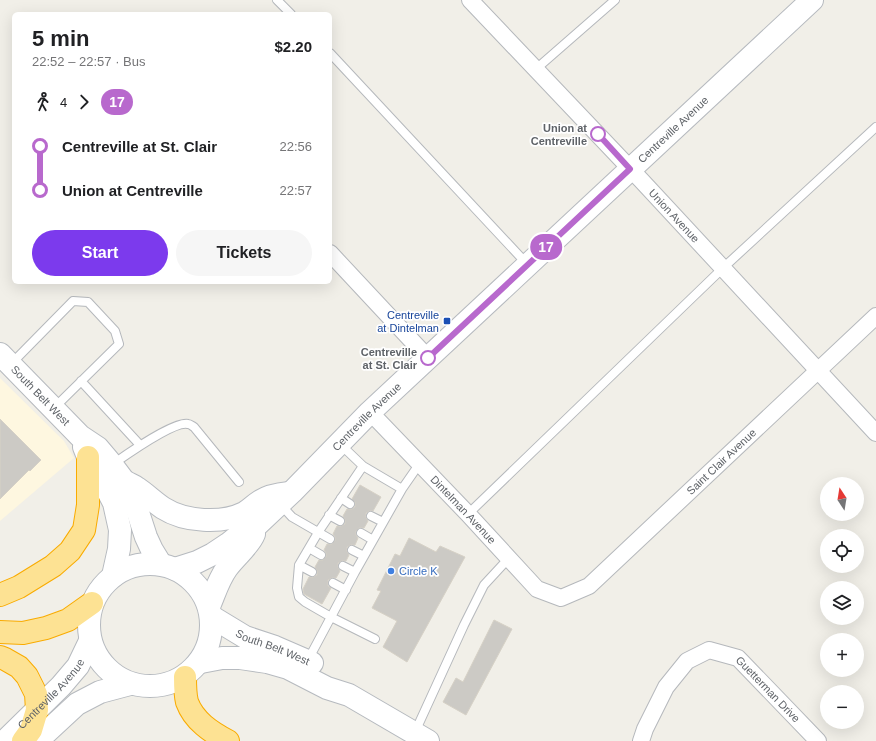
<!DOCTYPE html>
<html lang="en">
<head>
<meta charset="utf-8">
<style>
	:root { --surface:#fff; --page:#f6f6f6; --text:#202124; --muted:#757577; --accent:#7c3aed }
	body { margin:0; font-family:Arial,sans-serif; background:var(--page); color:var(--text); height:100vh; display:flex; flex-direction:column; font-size:15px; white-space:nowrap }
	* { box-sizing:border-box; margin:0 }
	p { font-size:13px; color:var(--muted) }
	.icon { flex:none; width:22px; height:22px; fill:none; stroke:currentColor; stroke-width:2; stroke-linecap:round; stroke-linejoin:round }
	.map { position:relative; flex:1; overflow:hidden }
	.panel { position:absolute; left:12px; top:12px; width:320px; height:272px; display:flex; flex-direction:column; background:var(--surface); border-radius:6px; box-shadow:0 4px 16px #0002 }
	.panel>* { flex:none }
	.badge { padding:0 8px; border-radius:13px; font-size:14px; line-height:26px }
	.needle { width:26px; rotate:348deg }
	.controls { position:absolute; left:820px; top:477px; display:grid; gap:8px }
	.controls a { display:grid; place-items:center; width:44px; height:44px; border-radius:50%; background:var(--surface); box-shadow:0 4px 16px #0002; font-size:20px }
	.map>.badge { position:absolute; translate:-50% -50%; box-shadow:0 0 0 2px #fff }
	.legs { display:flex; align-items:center; gap:6px; height:44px; padding:0 20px; font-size:13px }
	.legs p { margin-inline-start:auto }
	.overview { display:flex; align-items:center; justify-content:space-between; height:68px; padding:0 20px }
	h1 { font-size:22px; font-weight:600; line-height:30px }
	.primary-button { display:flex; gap:8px; margin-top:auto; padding:8px 20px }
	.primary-button a { flex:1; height:46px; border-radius:24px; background:var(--accent); color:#fff; font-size:16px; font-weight:600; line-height:46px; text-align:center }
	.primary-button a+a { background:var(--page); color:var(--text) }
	ul { padding:0 20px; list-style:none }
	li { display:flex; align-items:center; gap:14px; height:44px; font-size:15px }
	li i { display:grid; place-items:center; width:6px; height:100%; margin:0 5px; background:currentColor }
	li i::after { content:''; width:10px; height:10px; margin:-5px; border:3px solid; border-radius:50%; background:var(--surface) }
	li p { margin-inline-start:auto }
	li:first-child i { background:linear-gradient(#0000 50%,currentColor 0) }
	li:last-child i { background:linear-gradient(currentColor 50%,#0000 0) }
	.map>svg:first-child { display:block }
	.commercial { fill:#fef7e0 }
	.building { fill:#cccac5; stroke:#d6d1c6 }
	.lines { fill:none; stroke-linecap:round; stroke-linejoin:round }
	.service-casing { stroke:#b5b8bc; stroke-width:10 }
	.minor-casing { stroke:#b5b8bc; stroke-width:18 }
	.secondary-casing { stroke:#b6babf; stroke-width:24 }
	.motorway-casing { stroke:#f9ab00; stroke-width:24 }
	.service { stroke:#fff; stroke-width:8 }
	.minor { stroke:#fff; stroke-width:16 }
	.secondary { stroke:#fff; stroke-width:22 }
	.motorway { stroke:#fde293; stroke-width:22 }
	.line-1-casing { stroke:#fff; stroke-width:9 }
	.line-1 { stroke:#b869cd; stroke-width:6 }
	.stop-1-dot { fill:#fff; stroke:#b869cd; stroke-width:2 }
	.transit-dot { fill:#1a4fb4; stroke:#fff; stroke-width:1.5 }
	.shop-dot { fill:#3f7fe0; stroke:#fff; stroke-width:1.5 }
	.labels { text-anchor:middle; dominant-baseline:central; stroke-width:3.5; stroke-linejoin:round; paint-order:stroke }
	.stop-label { font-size:11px; font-weight:bold; fill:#5f6368; stroke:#fff; text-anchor:end }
	.street-label { font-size:11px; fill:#5f6368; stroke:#fff }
	.transit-label { font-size:11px; fill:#164399; stroke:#fff; text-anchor:end }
	.shop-label { font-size:11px; fill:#366cbe; stroke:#fff; text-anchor:start }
</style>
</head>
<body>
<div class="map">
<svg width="876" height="741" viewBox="0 0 876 741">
	<rect width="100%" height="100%" fill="#f1efe8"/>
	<!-- commercial -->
	<path class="commercial" d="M0,378L64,441L74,458L0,521Z"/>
	<!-- building -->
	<path class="building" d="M0,419L41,460L30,471L29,470L0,499Z
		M360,485L381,497L373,511H370L366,513V517L368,521L364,528H359L356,531V535L358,538L355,545H351L347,547V551L349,555L346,561H342L338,563V567L340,571L336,578H332L328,580V586L331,588L322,604L304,594L303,589L309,577H313L317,575V571L315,567L319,560H323L326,557V553L324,550L327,544H332L335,541V537L333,534L337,526H341L345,524V520L343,516L347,509H352L355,507V502L352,499Z
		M409,538L436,552L440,546L465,557L407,662L383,647L397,621L372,608L381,591L377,590L395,554L400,556Z
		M494,620L512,629L466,715L443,702L456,678L463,682Z"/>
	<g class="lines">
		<defs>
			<path id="service" d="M277,0L291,14
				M330,53L527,264
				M536,69L615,0
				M11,364L73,301L88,302L115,331L119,344L54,408
				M81,381L140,445
				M340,444L363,466L402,489
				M113,464C126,455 174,421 188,424C190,424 192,426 194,427L239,482
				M363,466L319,531L299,565L297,588L299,597L305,602L331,617L375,639
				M341,498L350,504
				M280,504L292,517L330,539
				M468,514L723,268L876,127
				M329,515L340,521
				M371,516L383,522
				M361,533L373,540
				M309,548L321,555
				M352,550L364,556
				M299,565L312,572
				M343,566L355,572
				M333,583L346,590
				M308,660L355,572L402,489L420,463
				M415,732L464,625L484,585L509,558"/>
			<g id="minor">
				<path id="s1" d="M470,0L641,180L876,433"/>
				<path d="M330,253L428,358"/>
				<path id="s2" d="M370,412L468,514L537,589L561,598L589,586L876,316"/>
				<path id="s3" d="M641,741L645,729L666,687L687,661L709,650L738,658L818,741"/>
			</g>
			<g id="secondary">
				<path id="s4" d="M0,354L80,436L98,448L109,461L124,481L134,500L146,537L152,550L160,563"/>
				<path d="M84,447L88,457L97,470L114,503L120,530L119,549L113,576"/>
				<path d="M126,482C129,484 133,485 137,488C146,494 154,502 163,508C185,522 222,524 244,513C250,510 254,505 259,502C267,496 279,494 289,493"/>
				<circle cx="150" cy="625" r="61"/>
				<path id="s5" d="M175,569L197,562L213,554L228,544L243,532L257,525L292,492L370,412L812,0"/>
				<path d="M210,604C215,592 219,579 227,568C235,557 250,545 254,534"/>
				<path id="s6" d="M212,617L245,637L275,647L312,663"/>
				<path d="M201,662L222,658H240L267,662L288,668L327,688L349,695L428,741"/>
				<path id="s7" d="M5,741L61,686L78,666L90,641"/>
				<path d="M37,741L77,704L100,692L130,684"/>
			</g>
			<path id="motorway" d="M0,595L19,587L53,566L70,551L84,530L88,505V457
				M0,632L23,633L46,628L68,620L92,603
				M0,657L5,659L19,667L27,676L36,694L37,710L31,730L23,741
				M185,677C185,685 185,694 187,702C194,721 211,732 228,741"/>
		</defs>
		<!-- service casing -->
		<use href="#service" class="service-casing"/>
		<!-- minor casing -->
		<use href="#minor" class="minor-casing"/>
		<!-- secondary casing -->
		<use href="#secondary" class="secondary-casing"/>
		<!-- motorway casing -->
		<use href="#motorway" class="motorway-casing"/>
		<!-- service -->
		<use href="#service" class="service"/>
		<!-- minor -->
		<use href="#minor" class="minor"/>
		<!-- secondary -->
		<use href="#secondary" class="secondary"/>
		<!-- motorway -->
		<use href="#motorway" class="motorway"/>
	</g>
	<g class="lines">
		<defs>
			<path id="line-1" d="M428,358L630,169L598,134"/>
		</defs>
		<!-- line-1 casing -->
		<use href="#line-1" class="line-1-casing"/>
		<!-- line-1 -->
		<use href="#line-1" class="line-1"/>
	</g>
	<!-- markers -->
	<g class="stop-1-dot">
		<circle cx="598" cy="134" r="7"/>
		<circle cx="428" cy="358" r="7"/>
	</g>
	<rect class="transit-dot" x="443" y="317" width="8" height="8" rx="2"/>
	<circle class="shop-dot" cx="391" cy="571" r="4"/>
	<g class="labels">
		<!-- stop labels -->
		<g class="stop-label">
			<text x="587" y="128">Union at<tspan x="587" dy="13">Centreville</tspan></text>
			<text x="417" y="352">Centreville<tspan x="417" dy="13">at St. Clair</tspan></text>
		</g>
		<!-- street labels -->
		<g class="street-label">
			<text stroke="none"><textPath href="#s5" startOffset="668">Centreville Avenue</textPath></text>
			<text stroke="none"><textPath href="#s1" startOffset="297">Union Avenue</textPath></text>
			<text stroke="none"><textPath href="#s4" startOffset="58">South Belt West</textPath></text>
			<text stroke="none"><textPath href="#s5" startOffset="248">Centreville Avenue</textPath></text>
			<text stroke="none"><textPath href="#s2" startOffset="481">Saint Clair Avenue</textPath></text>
			<text stroke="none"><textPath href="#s2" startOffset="135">Dintelman Avenue</textPath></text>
			<text stroke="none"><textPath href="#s6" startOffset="68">South Belt West</textPath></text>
			<text stroke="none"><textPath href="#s3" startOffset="191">Guetterman Drive</textPath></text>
			<text stroke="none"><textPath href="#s7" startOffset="66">Centreville Avenue</textPath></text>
		</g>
		<!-- transit labels -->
		<g class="transit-label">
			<text x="439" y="315">Centreville<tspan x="439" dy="13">at Dintelman</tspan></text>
		</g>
		<!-- shop labels -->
		<g class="shop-label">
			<text x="399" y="571">Circle K</text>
		</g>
	</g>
</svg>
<div class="controls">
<a><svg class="needle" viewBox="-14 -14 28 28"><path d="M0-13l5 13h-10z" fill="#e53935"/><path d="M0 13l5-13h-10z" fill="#757577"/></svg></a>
<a><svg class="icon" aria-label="locate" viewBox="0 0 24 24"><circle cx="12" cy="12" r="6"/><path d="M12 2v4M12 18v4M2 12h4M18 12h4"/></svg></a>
<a><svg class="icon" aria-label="layers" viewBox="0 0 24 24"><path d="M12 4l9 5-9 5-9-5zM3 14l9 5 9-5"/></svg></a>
<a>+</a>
<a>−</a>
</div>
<b class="badge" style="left:546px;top:247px;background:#b869cd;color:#fff">17</b>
<section class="panel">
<div class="overview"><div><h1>5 min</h1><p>22:52 – 22:57 · Bus</p></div><b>$2.20</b></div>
<div class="legs"><svg class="icon" aria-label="walk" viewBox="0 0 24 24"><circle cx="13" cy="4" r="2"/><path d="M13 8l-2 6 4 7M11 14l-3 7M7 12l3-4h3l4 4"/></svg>4<svg class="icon" aria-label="forward" viewBox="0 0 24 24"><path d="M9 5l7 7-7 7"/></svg><b class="badge" style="background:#b869cd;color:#fff">17</b></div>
<ul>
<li><i style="color:#b869cd"></i><b>Centreville at St. Clair</b><p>22:56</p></li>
<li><i style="color:#b869cd"></i><b>Union at Centreville</b><p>22:57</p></li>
</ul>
<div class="primary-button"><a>Start</a><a>Tickets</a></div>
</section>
</div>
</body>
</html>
